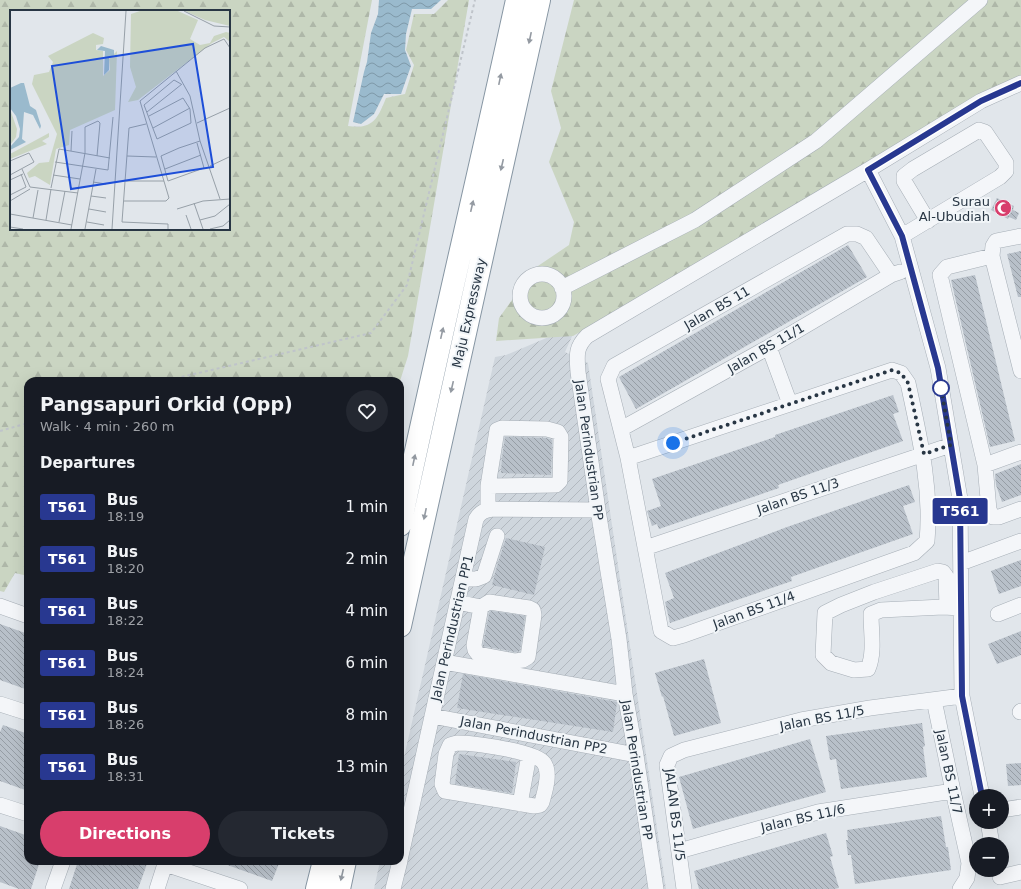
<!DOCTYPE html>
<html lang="en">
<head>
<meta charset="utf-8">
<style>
	:root { --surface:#171b24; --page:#242831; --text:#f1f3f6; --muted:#9ea1a6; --accent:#d83e6c }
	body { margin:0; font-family:"DejaVu Sans",sans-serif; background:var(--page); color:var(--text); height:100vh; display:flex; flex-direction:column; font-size:15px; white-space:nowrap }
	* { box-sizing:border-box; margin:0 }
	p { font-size:13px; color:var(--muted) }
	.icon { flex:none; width:22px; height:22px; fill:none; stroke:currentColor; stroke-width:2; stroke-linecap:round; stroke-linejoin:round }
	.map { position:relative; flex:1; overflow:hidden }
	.details { position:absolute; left:24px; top:377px; width:380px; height:488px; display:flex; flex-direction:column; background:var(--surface); border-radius:12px; box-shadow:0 4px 16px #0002 }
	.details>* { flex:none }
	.badge { padding:0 8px; border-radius:3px; font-size:14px; line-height:26px }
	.controls { position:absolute; left:969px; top:789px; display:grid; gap:8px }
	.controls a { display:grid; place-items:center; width:40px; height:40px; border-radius:50%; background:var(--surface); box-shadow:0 4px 16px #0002; font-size:20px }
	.you { position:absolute; width:20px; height:20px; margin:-10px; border:3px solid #fff; border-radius:50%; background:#1a73e8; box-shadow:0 0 0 6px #1a73e833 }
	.map>.badge { position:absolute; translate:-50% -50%; box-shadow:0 0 0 2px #fff }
	h2 { padding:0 16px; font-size:15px; line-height:36px }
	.round { display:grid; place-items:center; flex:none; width:42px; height:42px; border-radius:21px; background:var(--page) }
	.headline { display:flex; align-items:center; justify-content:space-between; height:68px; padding:0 16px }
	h1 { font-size:19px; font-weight:800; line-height:30px }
	.cta { display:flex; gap:8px; margin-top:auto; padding:8px 16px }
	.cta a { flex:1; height:46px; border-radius:24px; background:var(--accent); color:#fff; font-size:16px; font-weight:800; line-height:46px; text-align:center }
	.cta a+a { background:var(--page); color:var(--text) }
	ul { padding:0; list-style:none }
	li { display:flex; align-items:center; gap:12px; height:52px; padding:0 16px }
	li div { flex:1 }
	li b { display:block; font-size:15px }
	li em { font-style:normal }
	li .badge { min-width:44px; font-weight:700; text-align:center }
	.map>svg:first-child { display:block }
	.industrial { fill:url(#industrial-furrows) }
	.forest { fill:url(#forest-firs); fill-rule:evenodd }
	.water { fill:url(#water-waves) }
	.building { fill:url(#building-back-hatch) }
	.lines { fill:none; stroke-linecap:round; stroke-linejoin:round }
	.minor-casing { stroke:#a6aeb6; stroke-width:16 }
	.highway-casing { stroke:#8796a3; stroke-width:24 }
	.path { stroke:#bfc4ca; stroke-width:2; stroke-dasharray:3 3; stroke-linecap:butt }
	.minor { stroke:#f4f6f9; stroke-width:15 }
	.highway { stroke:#fff; stroke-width:22 }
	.oneway { fill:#949aa2 }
	.line-casing { stroke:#fff; stroke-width:9 }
	.line { stroke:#283890; stroke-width:6 }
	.walk { stroke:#283644; stroke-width:4; stroke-dasharray:0 7.2 }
	.stop-dot { fill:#fff; stroke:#283890; stroke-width:2 }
	.labels { text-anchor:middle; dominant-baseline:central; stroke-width:4; stroke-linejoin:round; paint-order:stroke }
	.poi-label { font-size:13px; fill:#283644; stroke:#f1f5f8; text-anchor:end }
	.street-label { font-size:13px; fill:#283644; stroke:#f1f5f8 }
	.inset-road { fill:none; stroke:#97a0a8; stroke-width:1 }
	.view { fill:#1d4ed8; fill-opacity:0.15; stroke:#1d4ed8; stroke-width:2 }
	.inset-edge { fill:none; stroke:#283644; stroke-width:2 }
</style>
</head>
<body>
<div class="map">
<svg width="1021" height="889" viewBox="0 0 1021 889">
	<defs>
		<pattern id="industrial-furrows" width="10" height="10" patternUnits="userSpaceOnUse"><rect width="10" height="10" fill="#cfd6dd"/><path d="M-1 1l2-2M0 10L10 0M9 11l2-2" fill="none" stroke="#b2b8bf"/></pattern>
		<pattern id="forest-firs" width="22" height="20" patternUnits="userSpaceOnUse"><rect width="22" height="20" fill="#cad5c2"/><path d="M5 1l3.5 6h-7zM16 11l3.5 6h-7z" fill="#aeb7a8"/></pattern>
		<pattern id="water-waves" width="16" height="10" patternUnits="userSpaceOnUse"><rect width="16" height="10" fill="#9abacd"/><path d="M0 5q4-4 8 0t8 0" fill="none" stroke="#7e98a8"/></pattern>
		<pattern id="building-back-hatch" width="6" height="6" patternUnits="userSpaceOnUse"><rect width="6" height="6" fill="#b8c0c9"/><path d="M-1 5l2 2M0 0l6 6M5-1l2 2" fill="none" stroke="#969da5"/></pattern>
	</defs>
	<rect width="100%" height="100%" fill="#e1e6eb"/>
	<!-- industrial -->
	<path class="industrial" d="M577,325L565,352L588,363L666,889H374L380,861H400V775L495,357L506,355Z"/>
	<!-- forest -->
	<path class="forest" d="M0,0H372L348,126C373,130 378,118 386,98L405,94L414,65L406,50L414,14H434L448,0H469L408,356L400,381H28V576L15,573L4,592L0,591ZM11,11H229V229H11Z
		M574,0H1021V81L573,336L496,341L499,318L535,268L569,245L574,222L549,162L561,128L551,91Z"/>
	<!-- water -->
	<path class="water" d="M379,0H441L431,9H412L406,34L405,50L411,66L401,94H384L374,114L361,124L353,122L364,72L367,62L371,33L378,14Z"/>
	<!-- building -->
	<path class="building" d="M997,198L1014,206L1013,210L1019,213L1016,220L1009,217L1008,219L991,210Z
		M848,245L867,277L636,409L619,377Z
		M1021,251V297H1018L1007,254Z
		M975,275L1015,441L990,447L951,280Z
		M893,395L899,412L893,414L903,441L778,485L779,488L659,529L657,524L652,526L647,511L661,506L652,479L775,437V435Z
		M505,437L546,438L552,440L551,475L501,473L502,458Z
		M1021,464V495L1002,502L996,485L995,474Z
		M909,485L915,502L903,506L913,534L791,577L792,581L670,623L665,602L674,598L665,573L787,527Z
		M506,538L545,547L534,595L492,585L497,566Z
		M1021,560V586L999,594L991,571Z
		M491,611L525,616L520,651L515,652L483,646L489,613Z
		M0,624L28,634V690L0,680Z
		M1021,631V655L997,664L988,644Z
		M704,659L721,723L674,736L663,696L662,697L655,673Z
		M463,674L617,702L613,732L457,708Z
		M922,723L925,746L923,747L927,777L841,789L836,759L830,760L826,736Z
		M3,725L28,734V791L0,781V732Z
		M810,739L826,792L693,829L679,777Z
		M459,754L516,762L512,793L455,784Z
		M1021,763V785L1008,786L1006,764Z
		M941,816L946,847H948L951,870L855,884L851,855H848L846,840H848L847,830Z
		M0,826L28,836V861H40L31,889H19L0,882Z
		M826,833L833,856L830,857L839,888L834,889H699L694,871Z
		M78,861H148L138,889H69Z
		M219,861H280L272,881L219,862Z"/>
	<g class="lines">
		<defs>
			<path id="minor" d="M868,170L902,236L938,368L960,499L962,696L982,796
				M902,236L1000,177L1006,171V163L985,132L979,130L913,169L904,176V181L928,221
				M1021,236L996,241L993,246L992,256L947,267L940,275L985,465L989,510L993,517H999L1021,509
				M992,256L1021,371
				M520 296a22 22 0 1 1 44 0a22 22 0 1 1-44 0Z
				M562,288L695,220L816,141L980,0
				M769,347L790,404
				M621,429L769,347L891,275L900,272
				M628,458L892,370L901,373L908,383C919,435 932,487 927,541L914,553L684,635L673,638L661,631L628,458L608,379L614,366L847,234H857L866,238L891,275
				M985,465L1021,452
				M488,510V486L497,430L502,428L547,429L558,432L561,437L560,481L556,485L488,486
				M645,548L951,445
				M961,563L1021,541
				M463,579H476L484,576L497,536
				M457,602L481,607L489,602L529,608L533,610L534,615L528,657L523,660L515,661L478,654L475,650L474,645L481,607
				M0,606L28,616
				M947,607L946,576L943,572L938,571L874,592L841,605L825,613L823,655L831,663L854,670L868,669C875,652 871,632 871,614L881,610L943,607L961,608
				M998,614L1021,605
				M444,662L625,694
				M934,700L953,791L969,863L967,878L960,889
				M0,704L28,713
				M1020,712L1021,711
				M432,716L636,755
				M457,743C472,743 536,751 544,763C551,773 545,791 542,802L540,805L534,806L445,791L442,784L446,754L450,745Z
				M520,804L529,755
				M0,805L28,814
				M1002,810L1021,807
				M988,822L992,844
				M679,851L818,812L953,791
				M400,860L476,519C480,512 485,510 493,509L598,510
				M165,864L240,889
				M1000,877L1021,872
				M53,889L63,861
				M157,889L166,861
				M393,889L400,861
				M656,889L636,755L625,694L619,639L598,510L578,372C577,356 575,348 587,336L868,170L981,101L1021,83
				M684,889L667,765L671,756L684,750L801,720L870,708L962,696"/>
			<path id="highway" d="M400,525C437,350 479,175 517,0
				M400,626L539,0
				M317,889L324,861
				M339,889L345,861"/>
		</defs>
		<!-- minor casing -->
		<use href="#minor" class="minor-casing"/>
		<!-- highway casing -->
		<use href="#highway" class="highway-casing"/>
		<!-- path -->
		<path class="path" d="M164,381L371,333L407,285L475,0
			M0,431L28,423"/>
		<!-- minor -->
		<use href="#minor" class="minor"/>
		<!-- highway -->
		<use href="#highway" class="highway"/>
	</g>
	<!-- one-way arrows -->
	<defs><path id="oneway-solid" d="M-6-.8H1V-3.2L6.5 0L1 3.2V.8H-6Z"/></defs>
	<g class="oneway">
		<use href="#oneway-solid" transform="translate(530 38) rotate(102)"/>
		<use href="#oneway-solid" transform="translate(500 79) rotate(-78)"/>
		<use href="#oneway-solid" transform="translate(502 165) rotate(103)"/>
		<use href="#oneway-solid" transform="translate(472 206) rotate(-77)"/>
		<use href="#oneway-solid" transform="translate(442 333) rotate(-77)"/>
		<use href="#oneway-solid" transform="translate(452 387) rotate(103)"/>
		<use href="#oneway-solid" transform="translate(414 460) rotate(-78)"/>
		<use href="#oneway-solid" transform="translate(425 514) rotate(102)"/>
		<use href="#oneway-solid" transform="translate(342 875) rotate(103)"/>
	</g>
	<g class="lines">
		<defs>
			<path id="line" d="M982,796L962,696L960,499L938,368L902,236L868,170L981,101L1021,83"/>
		</defs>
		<!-- line casing -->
		<use href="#line" class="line-casing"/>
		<!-- line -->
		<use href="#line" class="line"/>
		<!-- walk -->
		<path class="walk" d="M673,443L892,370L901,373L908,383L924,454L951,445L941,388"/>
	</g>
	<!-- icons -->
	<defs>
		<symbol id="mosque-disc" viewBox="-11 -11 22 22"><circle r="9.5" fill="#d83e6c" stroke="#f1f5f8"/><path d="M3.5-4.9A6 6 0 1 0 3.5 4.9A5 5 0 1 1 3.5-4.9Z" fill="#fff"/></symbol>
	</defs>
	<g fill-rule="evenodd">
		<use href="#mosque-disc" x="993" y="198" width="20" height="20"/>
	</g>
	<!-- markers -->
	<circle class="stop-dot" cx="941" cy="388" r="8"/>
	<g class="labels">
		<!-- poi labels -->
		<g class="poi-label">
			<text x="990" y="201">Surau<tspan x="990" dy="15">Al-Ubudiah</tspan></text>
		</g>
		<!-- street labels -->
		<g class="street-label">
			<text transform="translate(717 308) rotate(-30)">Jalan BS 11</text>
			<text transform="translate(469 313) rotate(-77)">Maju Expressway</text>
			<text transform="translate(766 348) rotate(-30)">Jalan BS 11/1</text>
			<text transform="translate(589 450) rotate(82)">Jalan Perindustrian PP</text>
			<text transform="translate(798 496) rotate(-19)">Jalan BS 11/3</text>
			<text transform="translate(754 610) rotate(-20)">Jalan BS 11/4</text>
			<text transform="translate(452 628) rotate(-77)">Jalan Perindustrian PP1</text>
			<text transform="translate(822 718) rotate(-11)">Jalan BS 11/5</text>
			<text transform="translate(534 735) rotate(11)">Jalan Perindustrian PP2</text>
			<text transform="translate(637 770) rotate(81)">Jalan Perindustrian PP</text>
			<text transform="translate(949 772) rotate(78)">Jalan BS 11/7</text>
			<text transform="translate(675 815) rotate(83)">JALAN BS 11/5</text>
			<text transform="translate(803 818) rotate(-13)">Jalan BS 11/6</text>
		</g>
	</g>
	<!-- overview -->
	<g transform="translate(10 10)">
		<rect width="220" height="220" fill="#e1e6eb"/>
		<path d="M130,1H168L188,10L180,29L190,35L200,33L204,26L216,22L220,23V32L214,27L202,33L128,90L118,92L126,77L120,57L121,4ZM175,1H220V16L195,10ZM83,23L94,28L93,34L86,35V40L93,41V66L100,60L99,49L107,41L105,100L60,120L59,135L46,139L40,175L25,166L19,168L17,163L29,153L39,152L47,124L22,74L24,65L39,62L43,52L38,46ZM0,99L7,119L6,127L0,135ZM39,123V127L32,131L37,134L0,149V144Z" fill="#cad5c2"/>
		<path d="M91,36L104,40V45L99,48V60L94,65L95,41L87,40ZM11,73H14L20,96L26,100L31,116L30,119L23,105L14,102L12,129L16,132L0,140V137L9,127L10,119L6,106L0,98V78Z" fill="#9abacd"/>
		<path class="inset-road" d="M174,1L204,16L220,17M166,61L180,86L190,131L210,189M137,102L172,74M139,106L173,88L180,99L181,113L147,129L134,95L164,70L171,74M187,113L220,98M136,114L119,118L112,212L158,214V219M143,118L180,98M187,133L194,158L158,171L151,146L169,138L190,131M61,141L62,121M117,146L146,147M0,151L19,143L24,152L0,165M45,152L98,160L103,107M200,156L219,147M12,159L20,177M155,159L191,145M43,165L70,169M0,170L13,164M116,171H154M83,172L96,174M20,177L68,183M41,178L49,139L100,148M0,185L16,177L11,164M81,186L96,188M0,191L20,179M114,191H156L159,188L130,91L195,38L214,29L220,38M184,193L193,219M79,199L96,202M167,199L193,191L220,189M0,204L62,215M176,205L181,219M23,208L28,180M36,210L41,179M190,210L205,206L220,194M49,212L55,181M77,212L94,215M0,217L13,219M61,219L75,143V117L88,111L90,113L87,146M75,219L86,159M102,219L116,1M200,219L213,216L220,210"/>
		<path class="view" d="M183,34L203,157L61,179L42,56Z"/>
		<rect width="220" height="220" class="inset-edge"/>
	</g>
</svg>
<div class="controls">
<a>+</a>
<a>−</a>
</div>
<div class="you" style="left:673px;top:443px"></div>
<b class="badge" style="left:960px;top:511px;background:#283890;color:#fff">T561</b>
<section class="details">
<div class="headline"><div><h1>Pangsapuri Orkid (Opp)</h1><p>Walk · 4 min · 260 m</p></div><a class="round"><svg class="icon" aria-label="heart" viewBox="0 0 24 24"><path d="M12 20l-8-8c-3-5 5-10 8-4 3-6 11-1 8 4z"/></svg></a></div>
<h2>Departures</h2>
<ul>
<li><span class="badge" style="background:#283890;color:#fff">T561</span><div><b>Bus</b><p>18:19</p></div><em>1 min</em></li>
<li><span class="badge" style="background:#283890;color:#fff">T561</span><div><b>Bus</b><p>18:20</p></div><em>2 min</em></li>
<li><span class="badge" style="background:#283890;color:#fff">T561</span><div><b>Bus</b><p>18:22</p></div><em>4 min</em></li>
<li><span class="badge" style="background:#283890;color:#fff">T561</span><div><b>Bus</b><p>18:24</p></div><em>6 min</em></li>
<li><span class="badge" style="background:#283890;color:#fff">T561</span><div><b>Bus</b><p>18:26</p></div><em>8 min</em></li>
<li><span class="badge" style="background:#283890;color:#fff">T561</span><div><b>Bus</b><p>18:31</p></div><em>13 min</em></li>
</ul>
<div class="cta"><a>Directions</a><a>Tickets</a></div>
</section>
</div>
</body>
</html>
